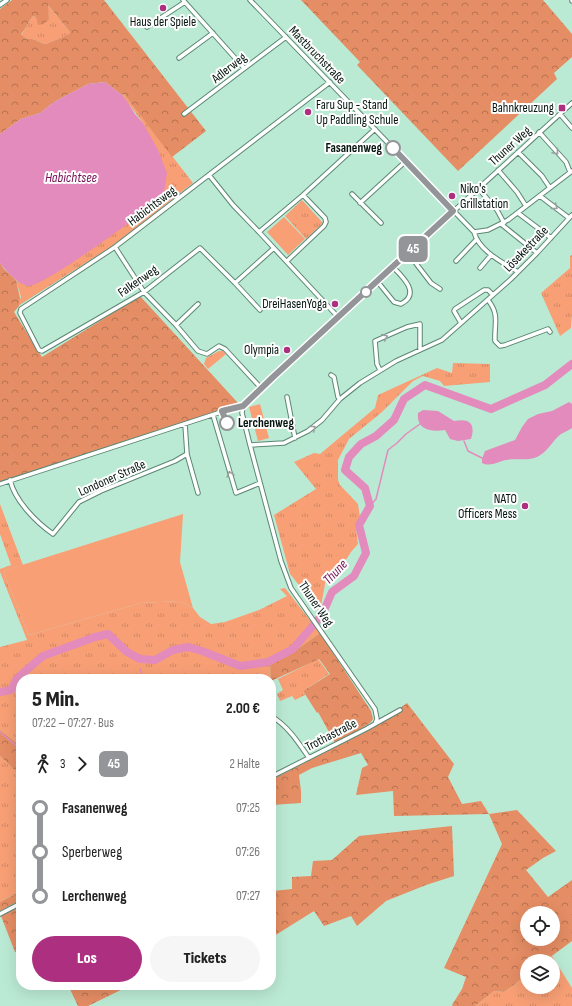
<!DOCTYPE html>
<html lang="de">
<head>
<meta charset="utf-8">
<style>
	:root { --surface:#fff; --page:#f6f6f6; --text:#222; --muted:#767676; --accent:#ac2f80 }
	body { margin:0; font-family:"Sofia Sans Condensed",sans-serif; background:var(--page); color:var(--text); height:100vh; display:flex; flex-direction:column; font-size:15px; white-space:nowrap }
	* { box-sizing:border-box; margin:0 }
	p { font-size:13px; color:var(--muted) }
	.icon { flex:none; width:22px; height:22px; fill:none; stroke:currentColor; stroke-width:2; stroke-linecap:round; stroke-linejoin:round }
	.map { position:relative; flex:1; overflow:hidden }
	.drawer { position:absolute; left:16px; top:674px; width:260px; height:316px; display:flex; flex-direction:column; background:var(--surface); border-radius:16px; box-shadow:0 4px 16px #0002 }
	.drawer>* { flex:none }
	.badge { padding:0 8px; border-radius:6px; font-size:14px; line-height:26px }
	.tools { position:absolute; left:520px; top:906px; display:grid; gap:8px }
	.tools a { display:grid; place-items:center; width:40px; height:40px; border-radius:50%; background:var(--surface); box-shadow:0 4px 16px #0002; font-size:20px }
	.map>.badge { position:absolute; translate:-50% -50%; box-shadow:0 0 0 2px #fff }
	.legs { display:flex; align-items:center; gap:6px; height:44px; padding:0 16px; font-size:13px }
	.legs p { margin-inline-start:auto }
	.summary { display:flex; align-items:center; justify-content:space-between; height:68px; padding:0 16px }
	h1 { font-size:22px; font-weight:800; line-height:30px }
	.button { display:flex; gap:8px; margin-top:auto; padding:8px 16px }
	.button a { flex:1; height:46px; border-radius:24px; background:var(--accent); color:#fff; font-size:16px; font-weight:800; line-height:46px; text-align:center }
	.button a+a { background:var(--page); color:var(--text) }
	ul { padding:0 16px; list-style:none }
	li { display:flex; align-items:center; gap:14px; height:44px; font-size:15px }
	li i { display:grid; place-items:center; width:6px; height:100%; margin:0 5px; background:currentColor }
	li i::after { content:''; width:10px; height:10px; margin:-5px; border:3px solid; border-radius:50%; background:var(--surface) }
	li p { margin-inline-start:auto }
	li:first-child i { background:linear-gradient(#0000 50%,currentColor 0) }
	li:last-child i { background:linear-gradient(currentColor 50%,#0000 0) }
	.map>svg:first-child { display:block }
	.grass { fill:url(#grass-tufts) }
	.forest { fill:url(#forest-crowns); fill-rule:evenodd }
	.garden { fill:#f89f75 }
	.water { fill:#e28bbc }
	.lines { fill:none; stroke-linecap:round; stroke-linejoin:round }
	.stream { stroke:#e28bbc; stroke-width:1.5 }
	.river { stroke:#e28bbc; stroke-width:8 }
	.minor-casing { stroke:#5b8774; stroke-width:5.5 }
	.minor { stroke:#fff; stroke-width:3.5 }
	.oneway { stroke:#9ba19f }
	.line-1-casing { stroke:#fff; stroke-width:9 }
	.line-1 { stroke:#949599; stroke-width:6 }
	.poi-dot { fill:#ac2f80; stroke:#fefefe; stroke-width:1.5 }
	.stop-1-dot { fill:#fff; stroke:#949599; stroke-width:2 }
	.labels { text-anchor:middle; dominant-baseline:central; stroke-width:4; stroke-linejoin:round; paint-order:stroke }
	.poi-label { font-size:13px; fill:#04150e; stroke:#fefefe; text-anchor:end }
	.street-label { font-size:13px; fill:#04150e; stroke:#fefefe }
	.stop-label { font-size:13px; font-weight:bold; fill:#04150e; stroke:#fefefe; text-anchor:end }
	.water-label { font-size:14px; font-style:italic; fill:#770f55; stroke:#fefefe }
</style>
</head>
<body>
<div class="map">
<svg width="572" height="1006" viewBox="0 0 572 1006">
	<defs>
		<pattern id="grass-tufts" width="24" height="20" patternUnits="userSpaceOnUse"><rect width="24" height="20" fill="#f89f75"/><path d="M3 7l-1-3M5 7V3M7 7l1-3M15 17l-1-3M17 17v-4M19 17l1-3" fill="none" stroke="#d38864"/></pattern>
		<pattern id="forest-crowns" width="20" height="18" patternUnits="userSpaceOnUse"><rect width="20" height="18" fill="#e58d64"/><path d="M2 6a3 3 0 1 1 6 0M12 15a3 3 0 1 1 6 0" fill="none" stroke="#b77251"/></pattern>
	</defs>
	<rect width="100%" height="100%" fill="#bbead4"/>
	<!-- grass -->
	<path class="grass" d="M47,4L70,32L69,34C64,36 48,44 45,44C40,43 37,40 32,39C27,39 25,39 21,35C26,29 28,22 33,16L49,19Z
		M124,94L193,183L114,245L18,306L21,297L16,280L27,286L143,123L122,95Z
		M302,200L323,223L306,239L285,216Z
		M572,255V329L571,312V328L560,336L541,293L570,268V256Z
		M219,351H223L226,354L208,369L204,364L206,358Z
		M453,363L490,364V382L444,386L440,381L423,376L413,381L382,412L349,439L338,460V480L340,485L358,504L360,517L356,527L358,544L351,552L338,572L326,579L320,611L290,574L274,515L316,489L294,462L314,453L320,454L375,408L378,395L437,368L452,373Z
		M0,504L23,565L3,571L29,635L141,603L180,601L193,608L200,617L211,624L225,622L259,610L287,596L280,589L285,588L320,633L289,655L270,664L271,679H21V746L0,730V647L27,640L0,572V569L11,565L0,534Z
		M318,659L329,674L303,691L305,695L295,700L292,696L280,701L277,694L283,690L278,679Z
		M0,756L21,776V802L19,804L21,807V891L0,902Z
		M552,956L572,988V1006H475L494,991L504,992L527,975V987H553V961H545Z"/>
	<!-- forest -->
	<path class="forest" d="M12,0H104L206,131L172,157L124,94L122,95L105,82L88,84L54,102L40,113L21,119L0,134V9ZM48,5L70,32L69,34C64,36 48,44 45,44C40,43 37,40 32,39C27,39 25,39 21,34C26,29 28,22 33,16L36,17L38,25L44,24L49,19Z
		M301,0H543L572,34V57L554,73L557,79L458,171L357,65L360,62Z
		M0,263L4,269L16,280L20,298L19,306L14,312L42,357L140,296L238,403L220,412L0,484Z
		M320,633L371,711L373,719L371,722L364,727L335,743L318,712L317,713L303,691L330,674L319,659L271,681L270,665L289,655Z
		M407,703L454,764L448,777L462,804L481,801L489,814L517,810L556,851L543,858L526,870L548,897L572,880V941L545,961H527V975L504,992L494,991L475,1006H453L452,1005L462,989L466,977L444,968L502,844L489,814L394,816L393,791L356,795L362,768L368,765L361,753L312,768L299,775L301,791V803L271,805V780L373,728ZM527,913H553V939H527Z
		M0,730L21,746V776L0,756Z
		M452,826L454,876L426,885L386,901L357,926L351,916L324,926L314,911L274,936L271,930V876L273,891L292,889V877L311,876L313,861L332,860L359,836Z
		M21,891V900L0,911V902Z
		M21,906V953L15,952L1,916Z
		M68,985H131L88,1006H78Z"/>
	<!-- garden -->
	<path class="garden" d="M284,217L305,239L288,255L267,232Z
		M260,404L269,438L258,441L249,407Z
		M183,514L180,562L193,608L180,601L141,603L29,635L3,571Z"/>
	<!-- water -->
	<path class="water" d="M105,82L122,95L127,101L135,114L143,123L158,150L167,173L164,193C157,200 150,207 142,213C127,225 42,287 28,286C19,285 5,270 0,263V134L21,119L40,113L54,102L88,84Z
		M569,402L572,404V428C569,430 565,432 561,434C552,441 548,452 537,457C527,461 516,458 506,460C497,462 491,467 482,463V459L485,451L515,440L522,427L528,419L538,414L552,411Z
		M423,410L438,411L454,421C469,418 476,423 471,439L458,441L450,439L445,430C431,432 416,430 418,413Z"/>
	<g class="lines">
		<!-- stream -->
		<path class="stream" d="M464,441L468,451L482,458
			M370,506L376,499L388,450L397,443L406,434L420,424
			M140,669L144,679
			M0,732L21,750"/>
		<!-- river -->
		<path class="river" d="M0,692L11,690L16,680L24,672L43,656L95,637L108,634L127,652L140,659L155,660L173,650L188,647L202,651L240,666L268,662L293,649L322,615L332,592L354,576L366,553L359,525L370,506L365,488L345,470L349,457L361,444L376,436L394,420L404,399L425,385L491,409L545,385L572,364"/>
		<defs>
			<path id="minor" d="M183,0L244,68
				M250,0L474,232C479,251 502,262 518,272
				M572,0V1
				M0,5L7,0
				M147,27L185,2
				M179,58L213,33
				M184,114L286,37
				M560,114L572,128
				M539,132L566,162L570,172
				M518,152L542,176L550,188
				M498,170L517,192L526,206
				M209,175L233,205L259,232
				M478,188L497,210L504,223
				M352,194L381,223
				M540,196L569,218
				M360,203L406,161
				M518,213L551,238
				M501,224L537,253
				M474,232L488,230L508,220L572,171
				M115,247L144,292L176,325L198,351L207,354L219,346L225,349L261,388
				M274,248L235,283L200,248L144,292L42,351L39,350L20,313L21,309L115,247L330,82
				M408,253L431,283L440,289
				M287,261L324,226L326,222L325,218L303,195
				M456,261L476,240
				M480,268L491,255
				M377,281L394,302L401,304C421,294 403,277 393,267
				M235,283L260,310
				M488,300C500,315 494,324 495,341L500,346L505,345L548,329L550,332
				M338,317L259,232L303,195L375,129
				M461,323L454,311L455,309L484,290H488L493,295
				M176,325L198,304
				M380,370L377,364L375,341L407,327L420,324V350
				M331,375L334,377L338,397L340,399
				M287,397L295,438
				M213,415L236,493L260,483
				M185,424L187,454L198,493
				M250,445L284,443L308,431L322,420L340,399L360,383L396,361L442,340L511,279L537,253L572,215
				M10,480C15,501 36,522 53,534L79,502L101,491L175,461L187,454
				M0,484L224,411L243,406
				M271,716C288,726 298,742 309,758
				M375,724L377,719L375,709L291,588L281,561L250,445L242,413L243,406L293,358L572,103
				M271,777L366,729L400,710
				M0,914L21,903"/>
		</defs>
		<!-- minor casing -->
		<use href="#minor" class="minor-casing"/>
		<!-- minor -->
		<use href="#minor" class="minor"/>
	</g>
	<!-- one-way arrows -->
	<defs><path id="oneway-chevron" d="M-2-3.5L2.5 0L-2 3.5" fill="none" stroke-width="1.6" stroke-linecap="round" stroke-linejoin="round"/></defs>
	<g class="oneway">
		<use href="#oneway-chevron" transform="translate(556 152) rotate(49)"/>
		<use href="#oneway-chevron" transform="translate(555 207) rotate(38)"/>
		<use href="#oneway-chevron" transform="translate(385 337) rotate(-23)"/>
		<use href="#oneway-chevron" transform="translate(313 428) rotate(-38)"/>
		<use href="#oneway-chevron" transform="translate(230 474) rotate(-106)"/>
	</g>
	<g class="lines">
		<defs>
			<path id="line-1" d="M227,423L222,411L243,406L272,378L453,211L393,148"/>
		</defs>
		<!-- line-1 casing -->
		<use href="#line-1" class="line-1-casing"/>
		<!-- line-1 -->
		<use href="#line-1" class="line-1"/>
	</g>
	<!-- markers -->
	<g class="poi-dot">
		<circle cx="163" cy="8" r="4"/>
		<rect x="558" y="104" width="8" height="8" rx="2"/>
		<circle cx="308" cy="112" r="4"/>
		<circle cx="452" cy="196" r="4"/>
		<circle cx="335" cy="304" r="4"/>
		<circle cx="287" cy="350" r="4"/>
		<circle cx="525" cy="506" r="4"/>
	</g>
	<g class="stop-1-dot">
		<circle cx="393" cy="148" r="7"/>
		<circle cx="366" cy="292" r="5"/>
		<circle cx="227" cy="423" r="7"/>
	</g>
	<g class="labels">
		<!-- poi labels -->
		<g class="poi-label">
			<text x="163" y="22" text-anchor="middle">Haus der Spiele</text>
			<text x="316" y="105" text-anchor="start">Faru Sup - Stand<tspan x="316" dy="15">Up Paddling Schule</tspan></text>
			<text x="554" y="108">Bahnkreuzung</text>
			<text x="460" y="189" text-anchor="start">Niko's<tspan x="460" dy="15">Grillstation</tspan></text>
			<text x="327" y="304">DreiHasenYoga</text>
			<text x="279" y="350">Olympia</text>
			<text x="517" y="499">NATO<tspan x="517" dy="15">Officers Mess</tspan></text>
		</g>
		<!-- street labels -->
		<g class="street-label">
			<text transform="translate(317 55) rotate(46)">Mastbruchstraße</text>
			<text transform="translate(229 68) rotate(-38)">Adlerweg</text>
			<text transform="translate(510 146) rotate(-42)">Thuner Weg</text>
			<text transform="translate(152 206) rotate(-37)">Habichtsweg</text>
			<text transform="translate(526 249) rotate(-46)">Lösekestraße</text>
			<text transform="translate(138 281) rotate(-35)">Falkenweg</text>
			<text transform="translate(112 478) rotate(-24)">Londoner Straße</text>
			<text transform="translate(316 604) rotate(56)">Thuner Weg</text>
			<text transform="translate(331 735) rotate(-27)">Trothastraße</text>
		</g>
		<!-- stop labels -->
		<g class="stop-label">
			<text x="382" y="148">Fasanenweg</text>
			<text x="238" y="423" text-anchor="start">Lerchenweg</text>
		</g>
		<!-- water labels -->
		<g class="water-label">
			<text x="71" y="177">Habichtsee</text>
			<text transform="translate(335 572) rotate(-46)">Thune</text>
		</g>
	</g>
</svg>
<div class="tools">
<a><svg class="icon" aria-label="locate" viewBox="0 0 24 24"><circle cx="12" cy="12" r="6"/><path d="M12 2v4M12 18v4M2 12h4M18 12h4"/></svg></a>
<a><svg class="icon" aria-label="layers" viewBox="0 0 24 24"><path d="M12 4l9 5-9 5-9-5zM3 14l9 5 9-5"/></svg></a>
</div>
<b class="badge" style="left:413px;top:249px;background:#949599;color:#fff">45</b>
<section class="drawer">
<div class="summary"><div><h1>5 Min.</h1><p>07:22 – 07:27 · Bus</p></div><b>2.00 €</b></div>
<div class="legs"><svg class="icon" aria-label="walk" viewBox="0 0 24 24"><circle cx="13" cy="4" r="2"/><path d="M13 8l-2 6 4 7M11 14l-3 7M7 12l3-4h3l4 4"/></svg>3<svg class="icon" aria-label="forward" viewBox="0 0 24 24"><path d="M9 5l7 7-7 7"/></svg><b class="badge" style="background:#949599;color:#fff">45</b><p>2 Halte</p></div>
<ul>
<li><i style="color:#949599"></i><b>Fasanenweg</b><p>07:25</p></li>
<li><i style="color:#949599"></i><span>Sperberweg</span><p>07:26</p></li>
<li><i style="color:#949599"></i><b>Lerchenweg</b><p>07:27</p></li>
</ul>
<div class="button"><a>Los</a><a>Tickets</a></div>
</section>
</div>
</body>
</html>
